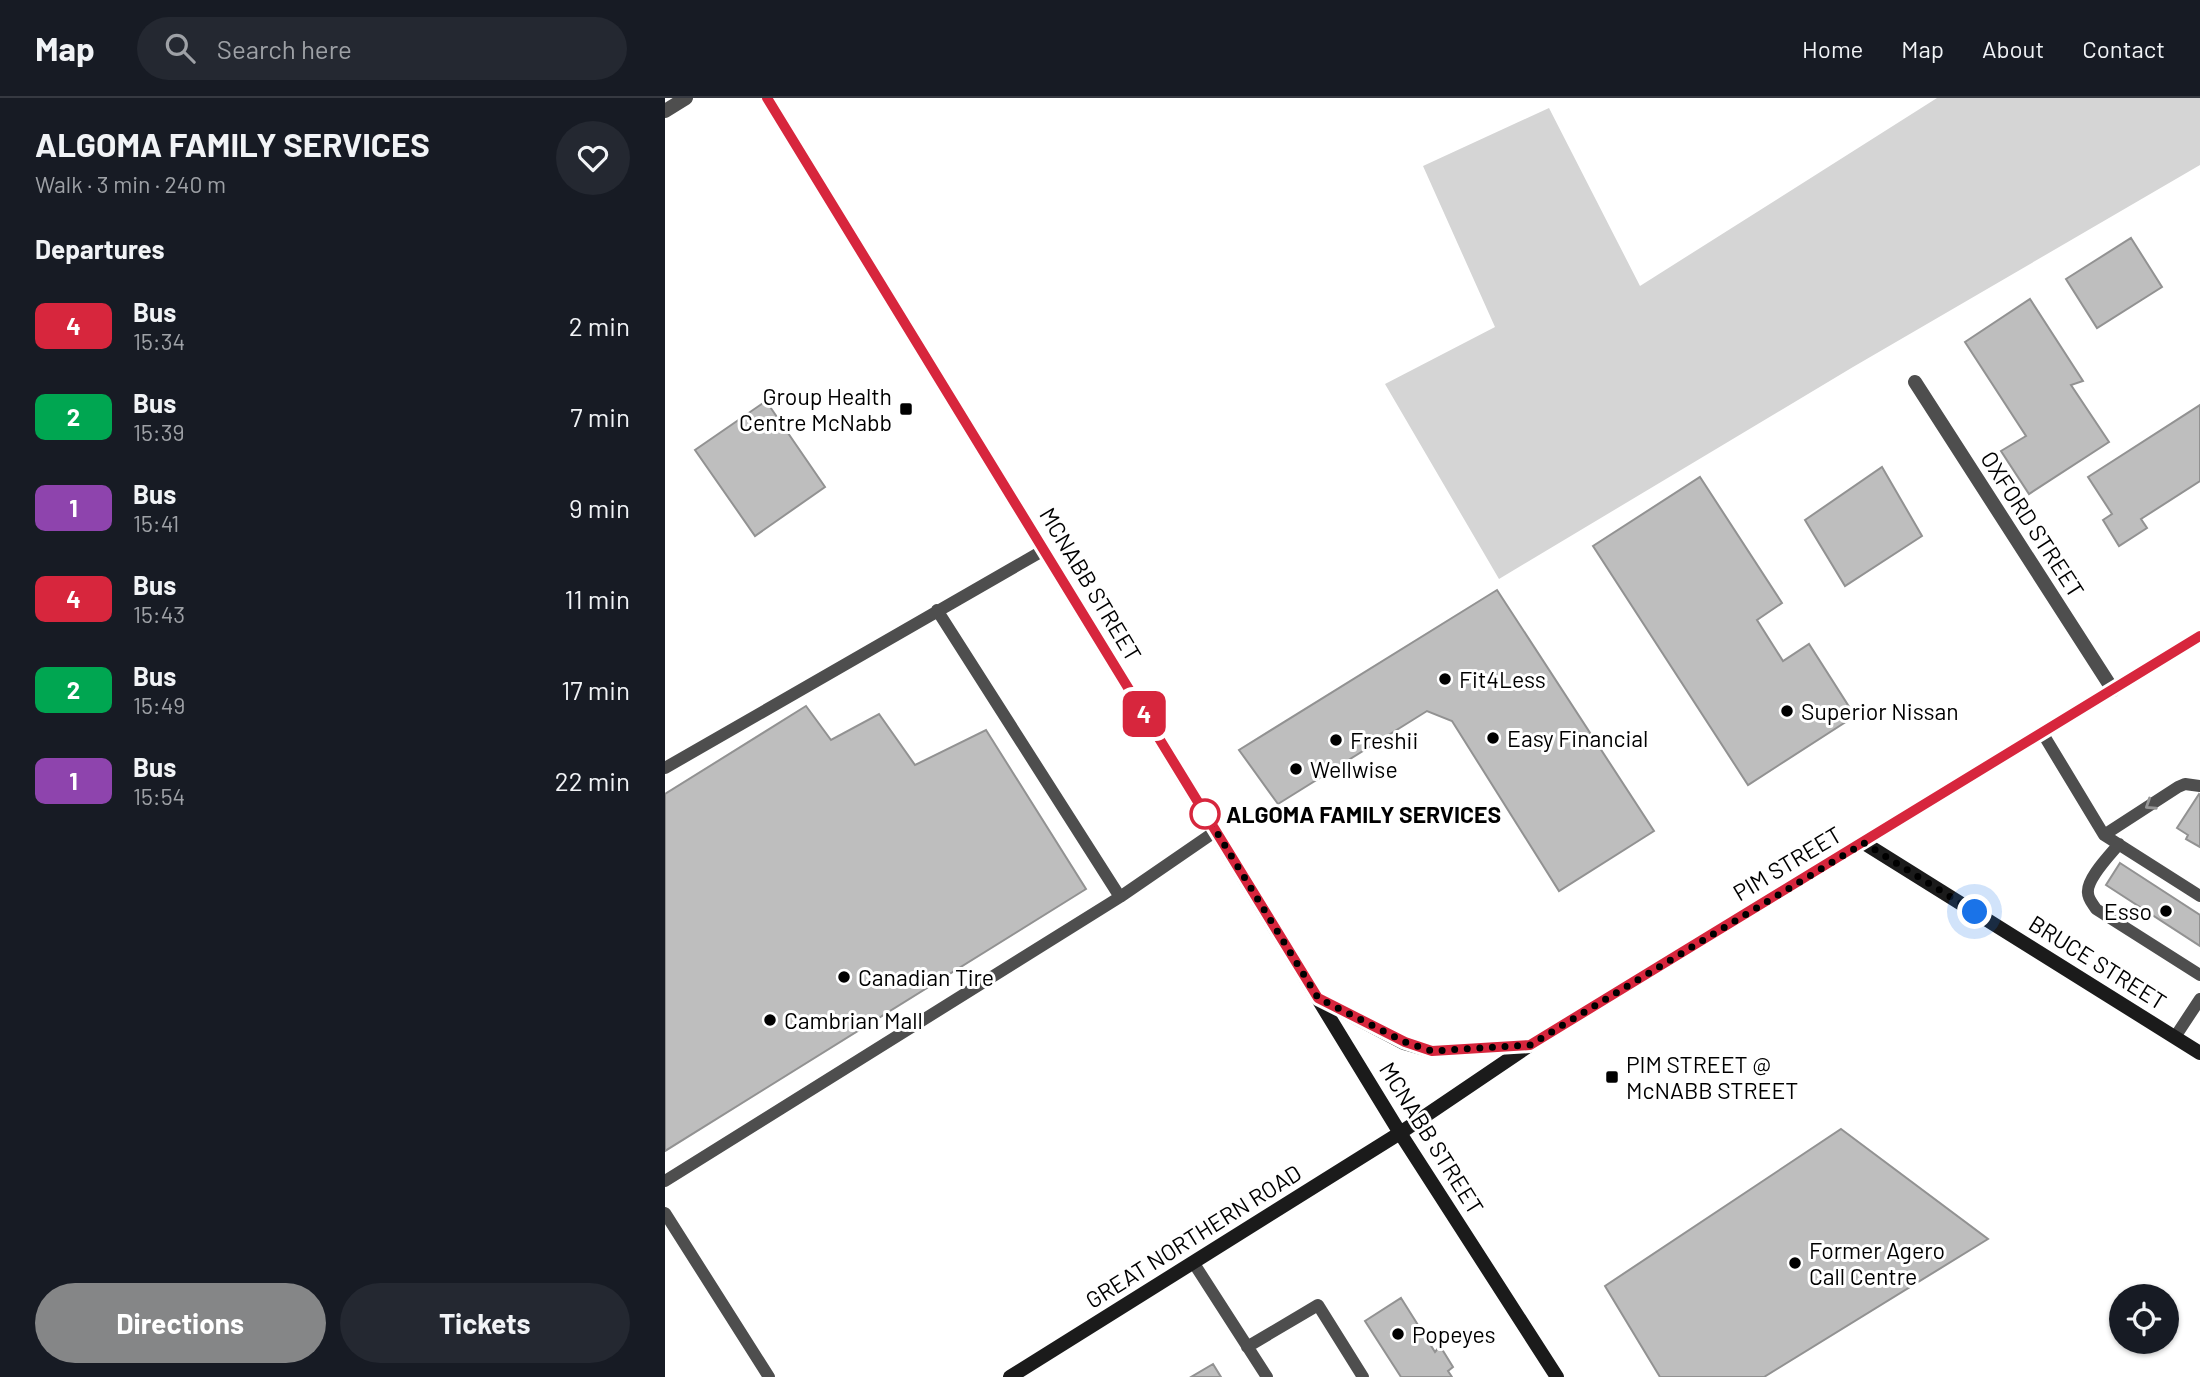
<!DOCTYPE html>
<html lang="en">
<head>
<meta charset="utf-8">
<style>
	:root { --surface:#171b24; --page:#242831; --text:#f1f3f6; --muted:#9ea1a6; --line:#363941; --accent:#858687 }
	body { margin:0; font-family:Barlow,sans-serif; background:var(--page); color:var(--text); height:100vh; display:flex; flex-direction:column; font-size:26px; white-space:nowrap }
	* { box-sizing:border-box; margin:0 }
	p { font-size:23px; color:var(--muted) }
	.icon { flex:none; width:38px; height:38px; fill:none; stroke:currentColor; stroke-width:2; stroke-linecap:round; stroke-linejoin:round }
	.map { position:relative; flex:1; overflow:hidden }
	.details { display:flex; flex-direction:column; background:var(--surface); width:665px }
	.details>* { flex:none }
	.badge { padding:0 14px; border-radius:10px; font-size:24px; line-height:46px }
	.fabs { position:absolute; left:1444px; top:1186px; display:grid; gap:14px }
	.fabs a { display:grid; place-items:center; width:70px; height:70px; border-radius:50%; background:var(--surface); box-shadow:0 2px 5px #0004; font-size:35px }
	.you { position:absolute; width:35px; height:35px; margin:-18px; border:5px solid #fff; border-radius:50%; background:#1a73e8; box-shadow:0 0 0 10px #1a73e833 }
	.map>.badge { position:absolute; translate:-50% -50%; box-shadow:0 0 0 4px #fff }
	h2 { padding:0 35px; font-size:26px; line-height:63px }
	.round { display:grid; place-items:center; flex:none; width:74px; height:74px; border-radius:37px; background:var(--page) }
	.head { display:flex; align-items:center; justify-content:space-between; height:119px; padding:0 35px }
	h1 { font-size:33px; font-weight:700; line-height:52px }
	.cta { display:flex; gap:14px; margin-top:auto; padding:14px 35px }
	.cta a { flex:1; height:80px; border-radius:42px; background:var(--accent); color:#fff; font-size:28px; font-weight:700; line-height:80px; text-align:center }
	.cta a+a { background:var(--page); color:var(--text) }
	ul { padding:0; list-style:none }
	li { display:flex; align-items:center; gap:21px; height:91px; padding:0 35px }
	li div { flex:1 }
	li b { display:block; font-size:26px }
	li em { font-style:normal }
	li .badge { min-width:77px; font-weight:700; text-align:center }
	header { display:flex; align-items:center; gap:42px; box-sizing:border-box; height:98px; padding:0 35px; background:var(--surface); border-bottom:2px solid var(--line) }
	header strong { font-size:33px }
	nav { display:flex; gap:38px; margin-inline-start:auto; font-size:24px }
	.search { width:490px; height:63px; background:var(--page); display:flex; align-items:center; gap:18px; box-sizing:border-box; padding:0 24px; border-radius:38px; color:var(--muted); font-size:26px }
	main { display:flex; flex:1; min-height:0 }
	.map>svg:first-child { display:block }
	.green { fill:#d5d5d5 }
	.building { fill:#bebebe; stroke:#929292; stroke-width:2 }
	.lines { fill:none; stroke-linecap:round; stroke-linejoin:round }
	.service { stroke:#4e4e4e; stroke-width:12 }
	.minor { stroke:#4e4e4e; stroke-width:14 }
	.tertiary { stroke:#4e4e4e; stroke-width:14 }
	.secondary { stroke:#1b1b1b; stroke-width:14 }
	.oneway { stroke:#959595 }
	.line-casing { stroke:#fff; stroke-width:16 }
	.line { stroke:#d7263d; stroke-width:10 }
	.walk { stroke:#000; stroke-width:7; stroke-dasharray:0 12.6 }
	.poi-dot { fill:#000; stroke:#fff; stroke-width:2.5 }
	.stop-dot { fill:#fff; stroke:#d7263d; stroke-width:3.5 }
	.labels { text-anchor:middle; dominant-baseline:central; stroke-width:6; stroke-linejoin:round; paint-order:stroke }
	.poi-label { font-size:23px; fill:#000; stroke:#fff; text-anchor:start }
	.street-label { font-size:23px; fill:#000; stroke:#fff }
	.stop-label { font-size:23px; font-weight:bold; fill:#000; stroke:#fff; text-anchor:start }
</style>
</head>
<body>
<header>
<strong>Map</strong>
<div class="search"><svg class="icon" aria-label="search" viewBox="0 0 24 24"><circle cx="10" cy="10" r="6"/><path d="M15 15l6 6"/></svg>Search here</div>
<nav><a>Home</a><a>Map</a><a>About</a><a>Contact</a></nav>
</header>
<main>
<section class="details">
<div class="head"><div><h1>ALGOMA FAMILY SERVICES</h1><p>Walk · 3 min · 240 m</p></div><a class="round"><svg class="icon" aria-label="heart" viewBox="0 0 24 24"><path d="M12 20l-8-8c-3-5 5-10 8-4 3-6 11-1 8 4z"/></svg></a></div>
<h2>Departures</h2>
<ul>
<li><span class="badge" style="background:#d7263d;color:#fff">4</span><div><b>Bus</b><p>15:34</p></div><em>2 min</em></li>
<li><span class="badge" style="background:#00a651;color:#fff">2</span><div><b>Bus</b><p>15:39</p></div><em>7 min</em></li>
<li><span class="badge" style="background:#8e44ad;color:#fff">1</span><div><b>Bus</b><p>15:41</p></div><em>9 min</em></li>
<li><span class="badge" style="background:#d7263d;color:#fff">4</span><div><b>Bus</b><p>15:43</p></div><em>11 min</em></li>
<li><span class="badge" style="background:#00a651;color:#fff">2</span><div><b>Bus</b><p>15:49</p></div><em>17 min</em></li>
<li><span class="badge" style="background:#8e44ad;color:#fff">1</span><div><b>Bus</b><p>15:54</p></div><em>22 min</em></li>
</ul>
<div class="cta"><a>Directions</a><a>Tickets</a></div>
</section>
<div class="map">
<svg width="1535" height="1279" viewBox="0 0 1535 1279">
	<rect width="100%" height="100%" fill="#fff"/>
	<!-- green -->
	<path class="green" d="M1272,0H1535V67L1188,269L834,481L720,286L830,229L758,68L884,10L975,188Z"/>
	<!-- building -->
	<path class="building" d="M1466,140L1497,189L1432,230L1401,181Z
		M1365,201L1418,283L1406,287L1444,344L1364,396L1336,353L1361,338L1300,244Z
		M101,303L160,389L90,438L30,352Z
		M1535,307V383L1476,421L1482,430L1454,448L1438,422L1447,416L1423,379Z
		M1217,369L1257,438L1180,488L1140,422Z
		M1035,379L1117,505L1092,522L1118,563L1144,546L1190,618L1083,687L928,448Z
		M832,492L989,733L894,793L787,623L762,613L613,706L574,652Z
		M141,608L166,642L214,616L250,667L321,632L421,791L0,1053V696Z
		M1534,696L1535,697V749L1521,741L1523,737L1512,730Z
		M1455,765L1535,817V848L1441,787Z
		M1176,1031L1323,1141L1099,1279H995L940,1188Z
		M736,1200L770,1254L775,1248L788,1269L783,1273L787,1279H736L700,1223Z
		M548,1266L556,1279H526Z"/>
	<g class="lines">
		<!-- service -->
		<path class="service" d="M272,512L455,799
			M1378,636L1439,737L1535,798
			M0,670L379,452
			M1439,737L1513,689L1520,686L1535,688
			M1454,746C1445,757 1421,781 1423,795C1423,801 1428,806 1431,811L1535,877
			M1510,939L1535,901
			M0,1083L455,799L551,733
			M0,1115L104,1279
			M528,1164L602,1279
			M582,1249L653,1207L698,1279"/>
		<!-- minor -->
		<path class="minor" d="M1250,284L1448,592"/>
		<!-- tertiary -->
		<path class="tertiary" d="M0,13L21,0"/>
		<!-- secondary -->
		<path class="secondary" d="M102,0L735,1035L892,1279
			M1199,745L1535,955
			M655,901L739,945L767,953L864,947
			M345,1279L735,1035L865,947L1535,538"/>
	</g>
	<!-- one-way arrows -->
	<defs><path id="oneway-chevron" d="M-2-3.5L2.5 0L-2 3.5" fill="none" stroke-width="1.6" stroke-linecap="round" stroke-linejoin="round" transform="scale(1.75)"/></defs>
	<use class="oneway" href="#oneway-chevron" transform="translate(1485 707) rotate(147)"/>
	<g class="lines">
		<defs>
			<path id="line" d="M102,0L653,900L740,944L767,953L865,947L1535,538"/>
		</defs>
		<!-- line casing -->
		<use href="#line" class="line-casing"/>
		<!-- line -->
		<use href="#line" class="line"/>
		<!-- walk -->
		<path class="walk" d="M540,716L537,710L653,900L740,944L767,953L865,947L1199,745L1310,814"/>
	</g>
	<!-- markers -->
	<g class="poi-dot">
		<rect x="234" y="304" width="14" height="14" rx="3.5"/>
		<circle cx="780" cy="581" r="7"/>
		<circle cx="1122" cy="613" r="7"/>
		<circle cx="828" cy="640" r="7"/>
		<circle cx="671" cy="642" r="7"/>
		<circle cx="631" cy="671" r="7"/>
		<circle cx="1501" cy="813" r="7"/>
		<circle cx="179" cy="879" r="7"/>
		<circle cx="105" cy="922" r="7"/>
		<rect x="940" y="972" width="14" height="14" rx="3.5"/>
		<circle cx="1130" cy="1165" r="7"/>
		<circle cx="733" cy="1236" r="7"/>
	</g>
	<circle class="stop-dot" cx="540" cy="716" r="14"/>
	<g class="labels">
		<!-- poi labels -->
		<g class="poi-label">
			<text x="227" y="298" text-anchor="end">Group Health<tspan x="227" dy="26">Centre McNabb</tspan></text>
			<text x="794" y="581">Fit4Less</text>
			<text x="1136" y="613">Superior Nissan</text>
			<text x="842" y="640">Easy Financial</text>
			<text x="685" y="642">Freshii</text>
			<text x="645" y="671">Wellwise</text>
			<text x="1487" y="813" text-anchor="end">Esso</text>
			<text x="193" y="879">Canadian Tire</text>
			<text x="119" y="922">Cambrian Mall</text>
			<text x="961" y="966">PIM STREET @<tspan x="961" dy="26">McNABB STREET</tspan></text>
			<text x="1144" y="1152">Former Agero<tspan x="1144" dy="26">Call Centre</tspan></text>
			<text x="747" y="1236">Popeyes</text>
		</g>
		<!-- street labels -->
		<g class="street-label">
			<text transform="translate(1368 426) rotate(57)">OXFORD STREET</text>
			<text transform="translate(426 486) rotate(59)">MCNABB STREET</text>
			<text transform="translate(1122 765) rotate(-31)">PIM STREET</text>
			<text transform="translate(1433 864) rotate(32)">BRUCE STREET</text>
			<text transform="translate(767 1040) rotate(58)">MCNABB STREET</text>
			<text transform="translate(528 1138) rotate(-32)">GREAT NORTHERN ROAD</text>
		</g>
		<!-- stop labels -->
		<g class="stop-label">
			<text x="561" y="716">ALGOMA FAMILY SERVICES</text>
		</g>
	</g>
</svg>
<div class="fabs">
<a><svg class="icon" aria-label="locate" viewBox="0 0 24 24"><circle cx="12" cy="12" r="6"/><path d="M12 2v4M12 18v4M2 12h4M18 12h4"/></svg></a>
</div>
<div class="you" style="left:1310px;top:814px"></div>
<b class="badge" style="left:479px;top:616px;background:#d7263d;color:#fff">4</b>
</div>
</main>
</body>
</html>
